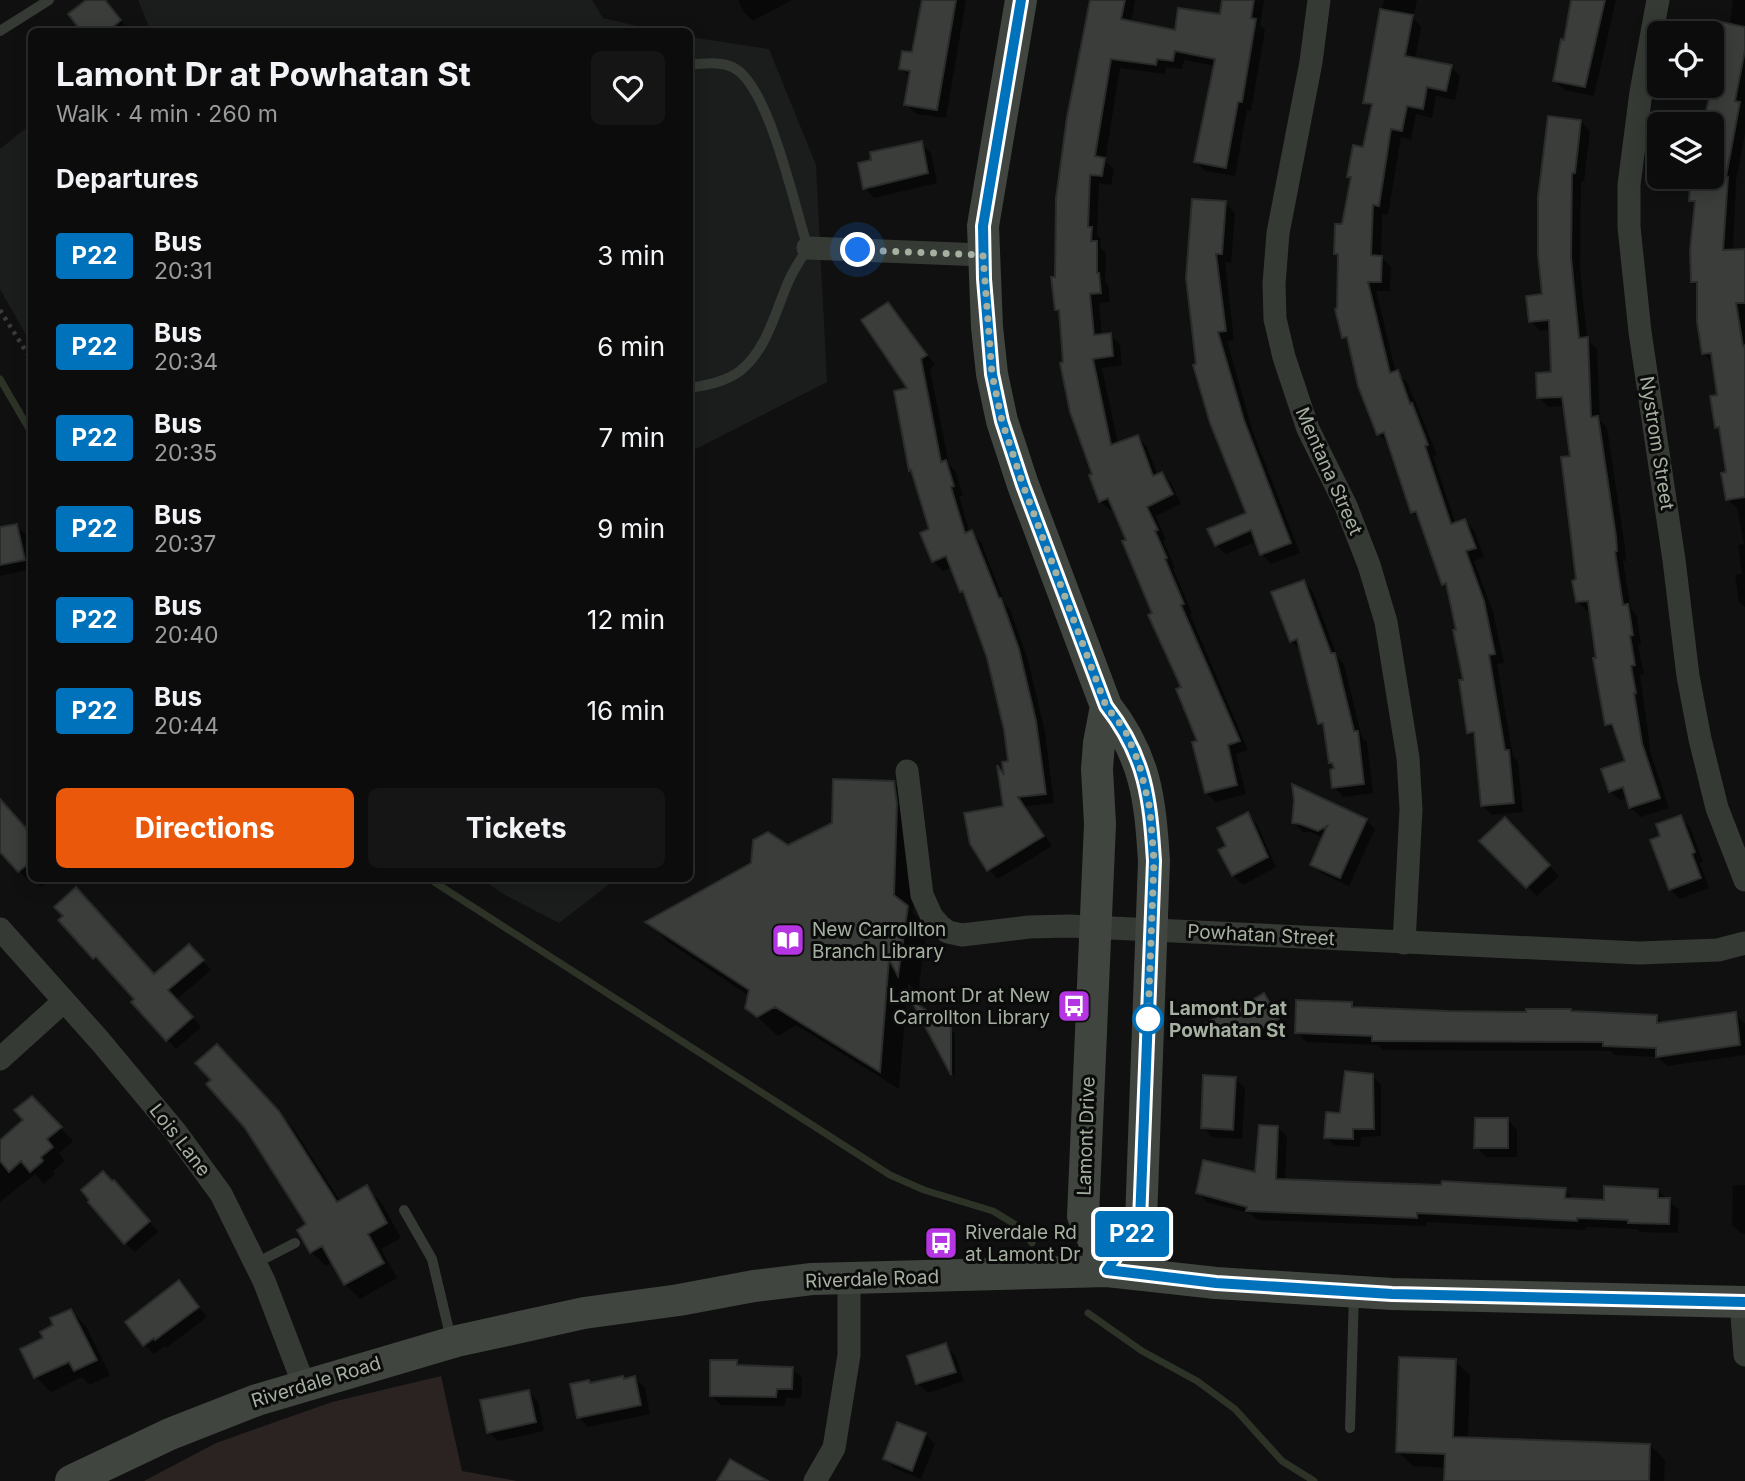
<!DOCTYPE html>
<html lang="en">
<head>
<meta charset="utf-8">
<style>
	:root { --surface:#0b0c0b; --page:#141514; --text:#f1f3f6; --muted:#9a9b9d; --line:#2b2c2c; --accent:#ea580c }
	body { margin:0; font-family:Inter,sans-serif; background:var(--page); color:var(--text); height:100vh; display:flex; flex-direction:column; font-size:26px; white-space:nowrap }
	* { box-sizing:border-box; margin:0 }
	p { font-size:23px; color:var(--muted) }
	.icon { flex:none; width:38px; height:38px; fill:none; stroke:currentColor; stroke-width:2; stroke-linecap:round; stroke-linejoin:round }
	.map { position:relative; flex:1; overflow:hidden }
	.details { position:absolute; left:28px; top:28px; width:665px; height:854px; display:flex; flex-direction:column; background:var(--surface); border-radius:10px; box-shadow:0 4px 18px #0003,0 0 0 2px var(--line) }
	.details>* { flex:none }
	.badge { padding:0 14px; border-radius:5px; font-size:24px; line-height:46px }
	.buttons { position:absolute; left:1647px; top:21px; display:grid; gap:14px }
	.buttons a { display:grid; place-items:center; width:77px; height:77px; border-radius:10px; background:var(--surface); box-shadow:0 4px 18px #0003,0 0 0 2px var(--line); font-size:35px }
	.you { position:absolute; width:35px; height:35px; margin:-18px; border:5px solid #fff; border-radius:50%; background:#1a73e8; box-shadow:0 0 0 10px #1a73e833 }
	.map>.badge { position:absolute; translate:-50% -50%; box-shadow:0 0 0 4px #fff }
	h2 { padding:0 28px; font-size:26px; line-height:63px }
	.round { display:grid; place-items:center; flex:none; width:74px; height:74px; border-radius:10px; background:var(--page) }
	.headline { display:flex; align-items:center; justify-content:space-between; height:119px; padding:0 28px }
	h1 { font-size:33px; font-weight:700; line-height:52px }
	.cta { display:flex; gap:14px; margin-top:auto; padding:14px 28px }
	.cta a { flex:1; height:80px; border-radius:10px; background:var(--accent); color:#fff; font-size:28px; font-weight:700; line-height:80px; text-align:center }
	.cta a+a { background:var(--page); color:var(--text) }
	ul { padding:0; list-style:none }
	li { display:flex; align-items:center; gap:21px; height:91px; padding:0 28px }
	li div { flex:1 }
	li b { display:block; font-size:26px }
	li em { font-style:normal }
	li .badge { min-width:77px; font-weight:700; text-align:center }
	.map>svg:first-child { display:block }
	.built { fill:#1b1d1c }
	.green { fill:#2a2322 }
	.shadow { fill:#0007 }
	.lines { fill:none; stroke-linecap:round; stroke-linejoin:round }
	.stream { stroke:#2d3327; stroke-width:7 }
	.building { fill:#3a3d39; stroke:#292c2a; stroke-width:2 }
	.path { stroke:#3a3e39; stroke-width:4.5; stroke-dasharray:3.5 5; stroke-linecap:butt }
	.lane { stroke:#363a35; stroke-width:10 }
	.street { stroke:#363a35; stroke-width:23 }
	.secondary { stroke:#40453f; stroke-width:32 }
	.line-casing { stroke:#fff; stroke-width:16 }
	.line { stroke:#0072bc; stroke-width:10 }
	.walk { stroke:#a5b0a1; stroke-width:7; stroke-dasharray:0 12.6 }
	.stop-dot { fill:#fff; stroke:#0072bc; stroke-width:3.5 }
	.labels { text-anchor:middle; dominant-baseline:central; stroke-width:6; stroke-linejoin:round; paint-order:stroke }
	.street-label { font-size:19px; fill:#a5b0a1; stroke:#0a0b0a }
	.poi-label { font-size:19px; fill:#a5b0a1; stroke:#0a0b0a; text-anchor:start }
	.stop-label { font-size:19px; font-weight:bold; fill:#a5b0a1; stroke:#0a0b0a; text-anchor:start }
</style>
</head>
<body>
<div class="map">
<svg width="1745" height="1481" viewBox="0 0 1745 1481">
	<rect width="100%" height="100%" fill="#0f100f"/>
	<!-- built -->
	<path class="built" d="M138,0H592L603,18L658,31H147L150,29Z
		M690,37L769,49L816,165L827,382L690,452Z
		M31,124V344L0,289V149Z
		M481,879H616L559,923L505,895Z"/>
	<!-- green -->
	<path class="green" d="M441,1376L462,1471L517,1481H144L216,1443L332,1402Z"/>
	<!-- shadow -->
	<path class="shadow" d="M89,0H104L129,30L84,32Z
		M738,0H792L753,21L743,11Z
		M923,0H966L946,118L916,114L906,104L911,78L901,69L913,54Z
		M1092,0H1135L1131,23L1176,32L1221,16L1224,0H1264L1260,25L1265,30L1251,111L1247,110L1235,176L1205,171L1196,161L1215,66L1184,60L1182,69L1166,67L1165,74L1120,68L1105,161L1114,169L1111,185L1099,183L1097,235L1101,239L1100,247L1106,253L1105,282L1108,284L1110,302L1099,303L1102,336L1111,335L1120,345L1122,365L1102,368L1118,444L1138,437L1147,447L1158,476L1162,474L1171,483L1181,504L1156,516L1166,540H1163L1175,568H1173L1192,613L1190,614L1248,750L1236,754L1246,794L1216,802L1206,792L1199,742L1183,688L1128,541L1114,508L1110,510L1100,501L1065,364L1061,314L1057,310V279Z
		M1384,0H1417L1413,18L1421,27L1415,60L1451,67L1460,76L1455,100L1436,96L1432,118L1416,114L1411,140L1401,137L1388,215L1382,214L1381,257L1391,267L1390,291H1376L1396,373L1407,382L1421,415L1437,455L1433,456L1456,524L1465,521L1474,530L1484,557L1474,561L1493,612L1504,663L1497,664L1513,756L1518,762L1523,812L1492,815L1482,805L1477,740L1469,732L1465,681L1449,589L1444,584L1421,520L1412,512L1390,443H1388L1378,434L1351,345L1344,337L1339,310L1340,257L1335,253L1344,226L1352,180L1349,176L1365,149L1373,110L1365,102Z
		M1573,0H1616L1594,96L1564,90L1554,80L1565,42Z
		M1733,0H1745V133L1736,181L1733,251H1745V607L1739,601L1735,575L1742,574L1738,545L1744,544L1737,508L1728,500V473L1721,432L1716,427L1719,396L1713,363L1703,353L1699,288L1693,282L1696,205L1691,200L1693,177H1712V124H1704L1713,81L1712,58L1718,23L1730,26Z
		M1581,121L1590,131L1584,182L1581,181L1580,268L1587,339L1597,349L1600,420L1607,428L1625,547L1626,561H1623L1631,609L1637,616L1641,644L1638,645L1644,674L1640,675L1651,754L1669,808L1641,817L1631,808L1628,798L1620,800L1610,791L1627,762L1616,734L1607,724L1591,611H1587L1577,601L1572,457L1565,406L1548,407L1539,397L1553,374L1552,330L1540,331L1531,321L1544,296Z
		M921,143L931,153L937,183L874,198L865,188Z
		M1225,203L1235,213L1231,263L1225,262L1234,340L1227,341L1253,432L1300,553L1271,564L1262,554L1257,541L1226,554L1216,545L1247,515L1198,365L1188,278Z
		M888,304L935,365L930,369L949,465L956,472L963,496H959L970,533L981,542L1006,606L1010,609L1028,660L1045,732L1054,803L1026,806L1052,846L998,879L988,869L1005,807L999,770L1006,776L1010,762L1006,730L989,657L967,596L962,591L952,567L943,571L933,561L931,530L914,474L911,470L896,392L910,389Z
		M16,526L26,535L32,569L0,576V529Z
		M1303,582L1313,592L1338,658L1344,664L1362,738L1367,742L1373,793L1343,797L1334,787L1336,768L1330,763L1326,730L1319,723L1302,652L1291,641Z
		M893,783L913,802L916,824L913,913L927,928L918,993L908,983L899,1089L796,1025L778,1036L747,1007L749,996L667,941L648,922L834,824Z
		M1247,815L1257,824L1276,867L1243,885L1233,875L1228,847Z
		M1680,817L1690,827L1703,862L1700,863L1709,888L1680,899L1670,889L1662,837Z
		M1505,819L1559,876L1537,896L1482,841Z
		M1366,820L1375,829L1349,886L1321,873L1312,864L1324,838L1311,832H1303L1294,823Z
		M0,821L32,836V878L28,881L0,849Z
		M33,878H51L41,887Z
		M77,889L154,976L198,955L211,970L176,1000L201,1027L176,1049L133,1002L136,999L106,965L104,967L94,958L61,920Z
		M1264,995L1273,1005L1287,1029L1268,1040L1208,1038L1199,1029L1248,1001L1250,1003Z
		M1351,1003L1357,1009L1657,1017L1664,1024L1735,1014L1745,1024V1055L1667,1066L1658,1057L1614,1055L1611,1051L1383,1050L1378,1045L1306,1042L1297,1032Z
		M916,1005L955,1033V1077L953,1074Z
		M231,1061L293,1128L341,1202L366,1188L381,1202L401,1238L381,1249L397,1278L360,1299L345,1284L333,1262L326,1266L311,1252L309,1225Z
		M1372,1076L1381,1084V1136L1361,1137L1360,1147L1334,1145L1326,1137Z
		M1235,1079L1245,1088L1242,1139L1212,1137L1203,1127Z
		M45,1111L73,1141L59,1153L65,1161L53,1171L55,1174L44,1184L35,1174L0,1202V1143L25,1120Z
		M1508,1120L1517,1130V1157H1486L1476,1147Z
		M1277,1127L1287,1137L1285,1181L1565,1190L1574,1199L1605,1202L1657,1190L1679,1210L1678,1233L1640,1232L1637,1229L1586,1227V1230L1426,1222V1226L1258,1220L1251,1214L1207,1202L1198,1193L1257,1174Z
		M1745,1185V1234H1742L1732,1225L1733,1186Z
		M123,1191L158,1232L135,1252L125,1243Z
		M179,1282L207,1317L166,1348L165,1346L154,1354L145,1345Z
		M71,1311L86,1326L110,1375L90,1385L82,1377L51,1392L36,1377L23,1350L46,1339Z
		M945,1345L955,1355L964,1381L928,1393L918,1383Z
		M1455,1361L1470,1375L1468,1439L1650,1445L1665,1460L1664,1481H1446V1468L1413,1466L1398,1452Z
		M736,1362L742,1367L792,1369L802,1378L801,1398H786L785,1406L721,1405L711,1395Z
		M635,1378L645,1388L650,1414L588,1427L579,1417L592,1385Z
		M528,1391L538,1401L544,1431L498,1441L489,1432Z
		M925,1434L935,1444L921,1479L894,1468L885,1459Z"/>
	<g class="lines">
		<!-- stream -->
		<path class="stream" d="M0,379L32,434
			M428,878L890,1175L924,1190L993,1211L1016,1225L1032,1243
			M1088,1313L1142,1351L1197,1381L1235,1409L1282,1461L1314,1481"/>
	</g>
	<!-- building -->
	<path class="building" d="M86,0H105L121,20L107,32H82L68,14Z
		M922,0H956L937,110L904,105L910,71L899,69L902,51L912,52Z
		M1090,0H1125L1121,19L1175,30L1178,8L1220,14L1222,0H1254L1251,18L1256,19L1242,102H1238L1226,168L1194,162L1215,59L1175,51L1173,61L1157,59L1156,65L1111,59L1095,156L1105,158L1102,176L1090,175L1088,227H1092L1091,241H1097V273H1099L1101,293L1090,294L1094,335L1111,333L1113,356L1093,359L1111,445L1138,435L1153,476L1162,472L1173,494L1147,507L1158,530L1155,531L1167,558L1165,559L1184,604L1181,605L1240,741L1228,745L1237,785L1205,793L1192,742L1197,741L1176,689L1181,687L1148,615L1152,613L1122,541L1126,540L1108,498L1099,502L1089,475L1092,474L1070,412L1060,363L1063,362L1059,310H1055L1051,277H1055L1056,198L1067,117Z
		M1571,0H1605L1585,87L1553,81L1561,39L1564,40Z
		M1380,9L1413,15L1405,56L1452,65L1446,91L1427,87L1423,109L1407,106L1402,131L1391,129L1379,206L1373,205L1371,255L1382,256L1381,282H1368L1390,373L1398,370L1410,404L1412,403L1428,445L1425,446L1451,524L1465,519L1476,548L1466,551L1484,601L1495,654L1489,655L1505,750H1509L1514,803L1481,806L1474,732L1467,733L1459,680H1463L1453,630H1456L1446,583L1442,585L1416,511L1411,513L1384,432L1377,435L1358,386L1347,337L1342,338L1335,309L1337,308L1338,254H1334L1335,224H1342L1351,177H1347L1353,145L1363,147L1372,104L1363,103Z
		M1717,21L1745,27V50L1735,101L1740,102L1726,177H1728L1723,250L1745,249V303H1736L1743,346L1745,345V497L1726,500L1721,473L1726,472L1719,427L1715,428L1710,396L1717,395L1711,353L1702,354L1697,322V282H1691L1690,250L1695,201H1689L1691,177H1712V124H1703L1712,86V49Z
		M1548,116L1581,120L1575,173H1572L1571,257L1579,338L1588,337L1591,417L1598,416L1616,536L1617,551L1615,552L1623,605L1628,604L1633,635L1630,636L1635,665L1631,666L1636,693H1634L1642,743L1660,798L1629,808L1623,787L1609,792L1601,769L1625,761L1612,724L1605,725L1593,658H1596L1588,601L1576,602L1572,581L1576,579L1561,457L1570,456L1562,397L1537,398L1536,373L1551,372L1549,320L1529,322L1526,296L1542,294L1538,255V197Z
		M922,141L928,173L863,189L858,163L871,160L870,152Z
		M1192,199L1226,201L1222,254H1216L1226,331L1218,332L1244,420L1291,543L1260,555L1251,530L1215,546L1207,529L1246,513L1210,423L1193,365L1196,364L1186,278Z
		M888,302L927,355L921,359L941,462L946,460L954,486L951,487L965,533L972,530L999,598H1001L1019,649L1036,721L1046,794L1018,797L1044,836L987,871L970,844L964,813L1003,806L997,765L1004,775L1002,762L1008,761L1004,730L987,658L963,591L960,592L946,556L932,562L920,533L929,529L911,470L909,471L894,391L907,388L861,320Z
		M17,524L25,560L0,565V527Z
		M1304,580L1331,653H1335L1354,731H1358L1364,784L1332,788L1330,770L1334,768L1332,763H1329L1323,723L1318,724L1297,639L1290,642L1271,592Z
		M833,779L894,781L897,804L894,895L908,906L898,976L889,959L880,1072L775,1007L757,1017L745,1008L749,990L645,922L751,863L753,840L768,832L788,845L832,823Z
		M1292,784L1367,819L1340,878L1310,865L1327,826L1318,831L1300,824L1292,823L1294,800Z
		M0,799L32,835V861L18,872L0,852Z
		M1248,812L1268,857L1232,876L1218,850L1226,846L1217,828Z
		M1681,815L1695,852L1692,854L1701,878L1669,890L1650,840L1660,836L1656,824Z
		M1505,817L1550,865L1526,888L1479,841Z
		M76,887L154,974L189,944L204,960L168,990L193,1017L166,1041L131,1002L134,999L96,957L93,959L58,920L63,916L54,907Z
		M1264,993L1279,1019L1257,1031L1196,1029L1248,999L1249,1002Z
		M911,1000L951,1027V1075Z
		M1296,1000L1352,1002V1007L1449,1011L1526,1012V1009H1571V1011L1657,1015V1023L1736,1012L1740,1045L1656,1057V1048L1603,1046V1042L1372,1041V1036L1295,1033Z
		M217,1044L279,1111L337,1202L367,1185L387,1223L368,1234L384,1263L344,1285L322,1246L310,1253L297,1230L306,1224L245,1128L206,1084L211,1080L195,1063Z
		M1345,1071L1373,1074L1374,1129H1353V1139L1324,1138L1326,1112L1340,1113Z
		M1203,1075L1236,1077L1233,1130L1201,1128Z
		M32,1096L62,1127L47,1139L53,1147L41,1157L43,1161L30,1172L21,1161L9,1172L0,1161V1140L23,1120L14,1110Z
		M1475,1118H1508V1148H1474Z
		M1259,1125L1278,1126L1276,1179L1441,1185L1442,1181L1566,1188L1565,1198L1604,1200V1186L1658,1189V1198H1670L1669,1224L1628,1223V1220L1577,1218V1221L1417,1213V1218L1246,1211L1247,1207L1196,1193L1203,1160L1255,1172Z
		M103,1171L112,1181L114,1180L150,1221L124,1244L88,1202L89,1200L81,1190Z
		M179,1280L199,1307L155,1340L154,1338L143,1346L125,1322Z
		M71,1309L97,1360L74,1371L69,1362L34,1378L20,1349L43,1338L40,1332L53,1325L50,1318Z
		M946,1343L956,1372L916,1384L907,1356Z
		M1399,1357L1456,1359L1453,1437L1650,1444L1649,1481H1444L1445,1454L1396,1452Z
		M710,1360H737V1365L793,1367L792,1389H777L776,1397L710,1396Z
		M623,1376L624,1379L635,1376L641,1405L577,1418L570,1384L589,1380L590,1383Z
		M529,1390L536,1422L487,1433L480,1400Z
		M897,1422L926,1433L912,1471L883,1459Z
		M730,1459L768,1481H717Z"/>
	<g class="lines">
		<!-- path -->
		<path class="path" d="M0,310L32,361"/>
		<!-- lane -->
		<path class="lane" d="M0,31L49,0
			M690,64C703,64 720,61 732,67C769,82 795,210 808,248C802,257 796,266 791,276C776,307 769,348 740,371C725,382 707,385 690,388
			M404,1210L432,1259L451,1339
			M256,1263L295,1243
			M1350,1428L1354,1294"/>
		<!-- street -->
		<path class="street" d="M1319,0L1311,62L1278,233L1274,284L1275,319L1284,357L1308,429L1346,506L1369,565L1386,622L1408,758L1411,809L1404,943
			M1658,0L1641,92L1629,185V227L1640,332L1674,560L1688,676L1700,739L1717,808L1745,880
			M808,248L983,255
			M907,771L922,895L932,917L940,926L948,932L962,935L1029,927L1069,926L1639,953L1718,950L1745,943
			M0,929L100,1041L175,1131L221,1194L264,1281L304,1385
			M0,1059L63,1002
			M1741,1302L1745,1355
			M815,1481L834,1448L849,1355V1278"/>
		<!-- secondary -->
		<path class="secondary" d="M1021,0L983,226L987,327L992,374L1002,421L1023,485L1106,706C1146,757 1150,799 1154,861L1141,1221L1107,1271
			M1106,706L1099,743L1097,769L1100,824L1083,1216L1107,1271
			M71,1481L170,1434L257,1400L457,1341L584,1313L679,1300L754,1286L812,1279L1107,1271L1216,1283L1392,1294L1745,1302"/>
	</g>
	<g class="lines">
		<defs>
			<path id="line" d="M1021,0L983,226L984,279L992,374L1002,421L1023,485L1106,706C1146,757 1150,799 1154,861L1140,1221L1107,1270L1216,1283L1392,1294L1745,1302"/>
		</defs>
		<!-- line casing -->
		<use href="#line" class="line-casing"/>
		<!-- line -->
		<use href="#line" class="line"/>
		<!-- walk -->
		<path class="walk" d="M858,250L983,255L992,374L1002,421L1023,485L1106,706L1125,730L1139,763L1150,809L1154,861L1148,1019"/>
	</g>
	<!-- icons -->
	<defs>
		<symbol id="library-square" viewBox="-11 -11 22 22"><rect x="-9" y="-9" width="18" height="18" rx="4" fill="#b635e2" stroke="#0a0b0a"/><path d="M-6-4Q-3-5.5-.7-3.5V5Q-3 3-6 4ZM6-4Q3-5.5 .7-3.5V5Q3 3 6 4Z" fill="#fff"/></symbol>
		<symbol id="bus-square" viewBox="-11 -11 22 22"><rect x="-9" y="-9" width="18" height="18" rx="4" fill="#b635e2" stroke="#0a0b0a"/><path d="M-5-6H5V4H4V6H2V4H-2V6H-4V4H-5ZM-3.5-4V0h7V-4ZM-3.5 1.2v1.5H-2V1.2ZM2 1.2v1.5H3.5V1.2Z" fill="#fff"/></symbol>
	</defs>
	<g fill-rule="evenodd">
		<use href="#library-square" x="769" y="921" width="38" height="38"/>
		<use href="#bus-square" x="1055" y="987" width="38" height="38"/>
		<use href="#bus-square" x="922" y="1224" width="38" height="38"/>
	</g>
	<!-- markers -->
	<circle class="stop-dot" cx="1148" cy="1019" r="14"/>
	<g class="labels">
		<!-- street labels -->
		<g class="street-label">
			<text transform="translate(1657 443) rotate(81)">Nystrom Street</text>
			<text transform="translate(1329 471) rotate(66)">Mentana Street</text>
			<text transform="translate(1261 935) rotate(3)">Powhatan Street</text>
			<text transform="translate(1086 1136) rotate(-88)">Lamont Drive</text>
			<text transform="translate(180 1140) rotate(52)">Lois Lane</text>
			<text transform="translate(872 1279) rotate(-2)">Riverdale Road</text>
			<text transform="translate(316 1382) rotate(-17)">Riverdale Road</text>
		</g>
		<!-- poi labels -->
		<g class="poi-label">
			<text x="812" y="929">New Carrollton<tspan x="812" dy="22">Branch Library</tspan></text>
			<text x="1050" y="995" text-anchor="end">Lamont Dr at New<tspan x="1050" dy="22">Carrollton Library</tspan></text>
			<text x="965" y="1232">Riverdale Rd<tspan x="965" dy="22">at Lamont Dr</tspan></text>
		</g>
		<!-- stop labels -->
		<g class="stop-label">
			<text x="1169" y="1008">Lamont Dr at<tspan x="1169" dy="22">Powhatan St</tspan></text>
		</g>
	</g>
</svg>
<div class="buttons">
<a><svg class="icon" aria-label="locate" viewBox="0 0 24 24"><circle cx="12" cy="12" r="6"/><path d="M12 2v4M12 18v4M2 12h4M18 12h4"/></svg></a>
<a><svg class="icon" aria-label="layers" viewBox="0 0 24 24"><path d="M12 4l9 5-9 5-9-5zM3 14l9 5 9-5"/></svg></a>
</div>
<div class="you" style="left:858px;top:250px"></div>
<b class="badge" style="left:1132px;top:1234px;background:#0072bc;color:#fff">P22</b>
<section class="details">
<div class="headline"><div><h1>Lamont Dr at Powhatan St</h1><p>Walk · 4 min · 260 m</p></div><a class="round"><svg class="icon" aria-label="heart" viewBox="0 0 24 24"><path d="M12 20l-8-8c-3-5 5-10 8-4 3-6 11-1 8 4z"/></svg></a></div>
<h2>Departures</h2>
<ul>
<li><span class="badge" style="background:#0072bc;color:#fff">P22</span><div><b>Bus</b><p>20:31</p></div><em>3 min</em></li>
<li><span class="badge" style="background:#0072bc;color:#fff">P22</span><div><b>Bus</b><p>20:34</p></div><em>6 min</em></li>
<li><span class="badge" style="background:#0072bc;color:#fff">P22</span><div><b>Bus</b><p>20:35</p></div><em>7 min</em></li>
<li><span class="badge" style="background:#0072bc;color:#fff">P22</span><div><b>Bus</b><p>20:37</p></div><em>9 min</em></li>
<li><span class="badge" style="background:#0072bc;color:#fff">P22</span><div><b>Bus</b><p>20:40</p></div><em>12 min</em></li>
<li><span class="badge" style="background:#0072bc;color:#fff">P22</span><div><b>Bus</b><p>20:44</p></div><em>16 min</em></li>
</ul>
<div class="cta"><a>Directions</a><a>Tickets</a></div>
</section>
</div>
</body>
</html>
